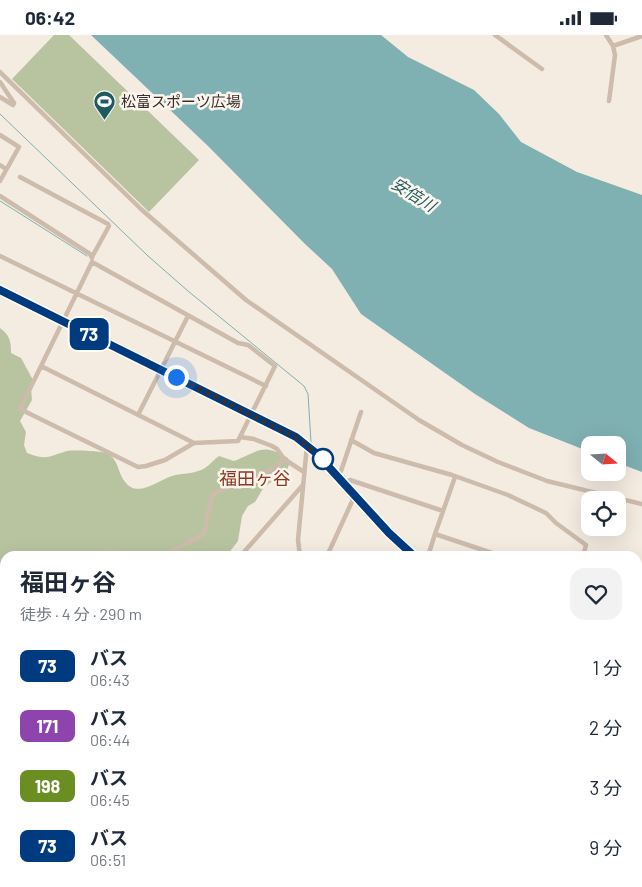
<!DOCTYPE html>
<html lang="ja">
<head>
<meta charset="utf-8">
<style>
	:root { --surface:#fff; --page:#f2f2f3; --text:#1f2937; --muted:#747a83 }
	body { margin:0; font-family:Barlow,"Noto Sans JP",sans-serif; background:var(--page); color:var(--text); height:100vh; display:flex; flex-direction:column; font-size:19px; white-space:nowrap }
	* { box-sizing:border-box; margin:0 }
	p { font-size:16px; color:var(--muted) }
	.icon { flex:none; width:28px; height:28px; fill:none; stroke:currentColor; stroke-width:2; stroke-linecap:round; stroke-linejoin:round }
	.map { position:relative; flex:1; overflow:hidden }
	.drawer { position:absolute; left:0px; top:516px; width:642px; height:336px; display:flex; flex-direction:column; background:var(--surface); border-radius:15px 15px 0 0; box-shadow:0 5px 20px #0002 }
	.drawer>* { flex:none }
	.badge { padding:0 10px; border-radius:8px; font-size:18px; line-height:32px }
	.needle { width:32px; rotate:108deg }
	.controls { position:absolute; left:581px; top:401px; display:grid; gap:10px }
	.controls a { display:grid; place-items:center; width:45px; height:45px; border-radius:10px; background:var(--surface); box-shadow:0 5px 20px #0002; font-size:25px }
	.you { position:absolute; width:25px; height:25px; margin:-12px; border:4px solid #fff; border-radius:50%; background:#1a73e8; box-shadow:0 0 0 8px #1a73e833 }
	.map>.badge { position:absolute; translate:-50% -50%; box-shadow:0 0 0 2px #fff }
	.round { display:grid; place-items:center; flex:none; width:52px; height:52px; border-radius:15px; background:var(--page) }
	.head { display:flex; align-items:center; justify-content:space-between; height:85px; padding:0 20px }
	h1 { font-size:24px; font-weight:700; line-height:38px }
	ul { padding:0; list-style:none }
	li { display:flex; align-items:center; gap:15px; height:60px; padding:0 20px }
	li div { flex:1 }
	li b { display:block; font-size:19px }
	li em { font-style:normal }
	li .badge { min-width:55px; font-weight:700; text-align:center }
	.status { display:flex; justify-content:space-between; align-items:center; height:35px; padding:0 25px; background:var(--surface); direction:ltr }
	.status svg { height:14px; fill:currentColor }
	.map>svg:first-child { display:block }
	.green { fill:#b8c4a0 }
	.water { fill:#7fb0b2 }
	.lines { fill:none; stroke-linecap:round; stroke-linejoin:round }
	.stream { stroke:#7fb0b2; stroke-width:1 }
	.highway-tunnel { stroke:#cfc6bd; stroke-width:8; stroke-dasharray:8 4; stroke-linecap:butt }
	.street { stroke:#cdbbac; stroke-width:4.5 }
	.primary { stroke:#7d675c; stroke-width:7 }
	.highway { stroke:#5c4a42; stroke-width:8 }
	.line-casing { stroke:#fff; stroke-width:11 }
	.line { stroke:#003b80; stroke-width:8 }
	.walk { stroke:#3b302b; stroke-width:5; stroke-dasharray:0 9 }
	.stop-dot { fill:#fff; stroke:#003b80; stroke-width:2.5 }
	.labels { text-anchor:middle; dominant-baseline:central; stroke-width:5; stroke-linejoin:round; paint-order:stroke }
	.poi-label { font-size:15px; fill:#3b302b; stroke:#fbf5ee; text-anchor:start }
	.water-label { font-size:16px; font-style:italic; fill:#1f5a5e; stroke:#fbf5ee }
	.quarter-label { font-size:18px; fill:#8c3b22; stroke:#fbf5ee }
</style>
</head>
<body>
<div class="status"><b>06:42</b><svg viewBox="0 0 49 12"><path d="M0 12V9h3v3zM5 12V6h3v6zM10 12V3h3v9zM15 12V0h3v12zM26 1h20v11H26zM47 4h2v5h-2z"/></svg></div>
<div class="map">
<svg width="642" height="852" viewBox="0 0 642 852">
	<rect width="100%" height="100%" fill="#f4ebe1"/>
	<!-- green -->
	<path class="green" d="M54,0H69L199,125L149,177L12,44Z
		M0,293C10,300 11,307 11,318L21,323L33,345L31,354L32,365L20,386L26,397L24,410L27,418C48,426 49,421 67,416C72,415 96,416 101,417C120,420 116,437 126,448C138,463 159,445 172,441C182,438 196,439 205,433C210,430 214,424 219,421L234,426C258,417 262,407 288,423L289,430L286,437L264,452L255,467L248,471L242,481L238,506L231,515L230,521H5V848H638V781C642,796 631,829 641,852H0Z"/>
	<!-- water -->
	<path class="water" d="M91,0H381L408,22L474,55L499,79L521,107L577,137L642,160V437L618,428V410H590V417L529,393L475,359L361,279L332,234L304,208L208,111Z"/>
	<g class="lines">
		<!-- stream -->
		<path class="stream" d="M0,79L148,221L188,256L304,351L308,359L311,407L315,412
			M0,166L87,221"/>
		<!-- highway-tunnel -->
		<path class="highway-tunnel" d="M0,829L5,828"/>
		<!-- street -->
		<path class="street" d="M495,0L542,34
			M606,0L613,11L615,20L609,66
			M613,11L642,1
			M0,37L142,175L246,265L419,385L462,410L498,427L547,446L642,469
			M0,47L14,68L13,70L0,62
			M0,100L19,112L0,146
			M0,130L6,134
			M20,142L108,189L109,191L92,222
			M0,161L90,219L92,223
			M0,221L266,351
			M92,227L238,308L248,310L275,331L238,406L194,408L165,425L146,431L138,432L20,374Z
			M41,331L194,408
			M138,380L188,281
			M240,402L254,404L272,411L277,414L284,424L304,437
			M351,405L374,418L452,440L508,460L546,478L556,488L586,510L583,521
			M337,440L341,436L361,377
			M344,448L350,445L443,476
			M435,499L455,442
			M106,521L111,516L114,517L115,521
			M162,521L199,502L204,498L212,460L226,453L242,451L250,442L276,433L284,424
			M249,521L244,517L302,451
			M300,521L298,505L307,410
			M327,521L355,460
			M428,521L435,499L501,521
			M638,564L642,565
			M638,632L642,634
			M638,706L642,707
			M638,750L642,733
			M638,767L642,768
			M0,820L5,822
			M221,848L225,852
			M288,848L290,852
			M95,852L97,848
			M199,852V848
			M257,852L268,848"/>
		<!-- primary -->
		<path class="primary" d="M0,255L297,402L317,417L389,498L414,521"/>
		<!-- highway -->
		<path class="highway" d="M638,688H642"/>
	</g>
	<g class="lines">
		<defs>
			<path id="line" d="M0,255L296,402L316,418L389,498L414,521"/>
		</defs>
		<!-- line casing -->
		<use href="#line" class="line-casing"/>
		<!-- line -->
		<use href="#line" class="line"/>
		<!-- walk -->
		<path class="walk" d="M176,342L296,402L316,418L327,429L323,424"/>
	</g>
	<!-- icons -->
	<defs>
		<symbol id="stadium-pin" viewBox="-11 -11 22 30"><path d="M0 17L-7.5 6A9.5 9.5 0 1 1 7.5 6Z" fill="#1f5a5e" stroke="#fbf5ee"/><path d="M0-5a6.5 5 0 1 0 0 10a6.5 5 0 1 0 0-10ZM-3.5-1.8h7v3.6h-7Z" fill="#fff"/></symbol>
	</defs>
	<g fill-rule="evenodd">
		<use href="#stadium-pin" x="92" y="54" width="25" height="34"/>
	</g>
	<!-- markers -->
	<circle class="stop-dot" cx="323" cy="424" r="10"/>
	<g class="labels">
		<!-- poi labels -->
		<g class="poi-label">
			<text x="121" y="66">松富スポーツ広場</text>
		</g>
		<!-- water labels -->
		<g class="water-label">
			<text transform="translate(414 159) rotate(32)">安倍川</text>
		</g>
		<!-- quarter labels -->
		<g class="quarter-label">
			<text x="255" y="443">福田ヶ谷</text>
		</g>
	</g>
</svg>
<div class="controls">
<a><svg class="needle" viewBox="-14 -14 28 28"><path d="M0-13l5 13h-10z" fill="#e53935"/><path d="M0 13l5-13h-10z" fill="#747a83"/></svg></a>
<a><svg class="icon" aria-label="locate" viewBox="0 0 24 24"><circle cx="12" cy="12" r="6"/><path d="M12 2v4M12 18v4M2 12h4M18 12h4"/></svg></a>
</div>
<div class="you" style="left:176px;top:342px"></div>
<b class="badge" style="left:89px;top:299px;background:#003b80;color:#fff">73</b>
<section class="drawer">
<div class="head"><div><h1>福田ヶ谷</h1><p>徒歩 · 4 分 · 290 m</p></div><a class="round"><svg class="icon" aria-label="heart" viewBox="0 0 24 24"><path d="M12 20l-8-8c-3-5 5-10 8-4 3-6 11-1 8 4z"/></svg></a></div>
<ul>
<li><span class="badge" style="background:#003b80;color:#fff">73</span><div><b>バス</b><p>06:43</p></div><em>1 分</em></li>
<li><span class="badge" style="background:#8e44ad;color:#fff">171</span><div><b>バス</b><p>06:44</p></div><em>2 分</em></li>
<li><span class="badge" style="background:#6b8e23;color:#fff">198</span><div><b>バス</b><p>06:45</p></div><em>3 分</em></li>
<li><span class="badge" style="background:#003b80;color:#fff">73</span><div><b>バス</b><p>06:51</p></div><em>9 分</em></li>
</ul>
</section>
</div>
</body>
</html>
